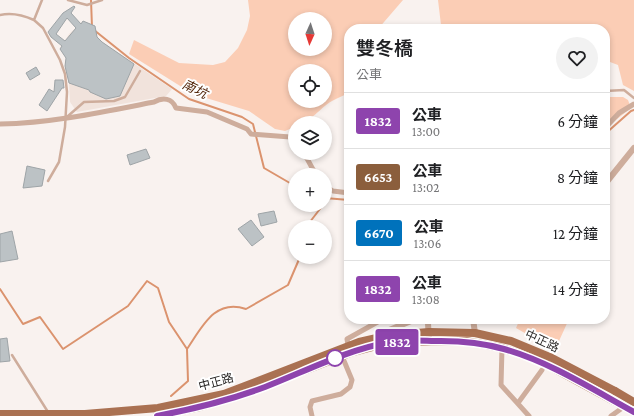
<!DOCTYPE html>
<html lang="zh-TW">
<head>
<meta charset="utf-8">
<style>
	:root { --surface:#fff; --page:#f2f2f2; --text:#202124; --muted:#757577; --line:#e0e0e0 }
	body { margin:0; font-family:"Crimson Pro","Noto Sans TC",serif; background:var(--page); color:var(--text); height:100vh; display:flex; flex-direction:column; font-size:15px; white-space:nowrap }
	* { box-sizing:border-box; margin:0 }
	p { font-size:13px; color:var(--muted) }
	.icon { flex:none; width:22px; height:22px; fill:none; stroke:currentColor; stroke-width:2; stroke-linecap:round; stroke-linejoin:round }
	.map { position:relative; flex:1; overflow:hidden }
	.panel { position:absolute; left:344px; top:24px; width:266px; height:300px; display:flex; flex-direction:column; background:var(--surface); border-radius:16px; box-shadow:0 2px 6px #0003 }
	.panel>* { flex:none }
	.badge { padding:0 8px; border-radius:3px; font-size:14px; line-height:26px }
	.needle { width:26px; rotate:183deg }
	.fabs { position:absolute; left:288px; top:12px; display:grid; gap:8px }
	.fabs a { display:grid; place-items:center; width:44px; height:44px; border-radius:50%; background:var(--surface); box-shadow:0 2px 6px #0003; font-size:20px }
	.map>.badge { position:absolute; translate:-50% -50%; box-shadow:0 0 0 2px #fff }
	.round { display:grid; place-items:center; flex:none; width:42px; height:42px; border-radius:21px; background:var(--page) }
	.headline { display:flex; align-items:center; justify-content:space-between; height:68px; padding:0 12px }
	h1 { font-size:19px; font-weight:600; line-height:30px }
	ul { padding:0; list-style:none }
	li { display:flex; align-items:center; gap:12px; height:56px; padding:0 12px; border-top:1px solid var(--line) }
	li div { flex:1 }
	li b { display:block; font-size:15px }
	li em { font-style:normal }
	li .badge { min-width:44px; font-weight:700; text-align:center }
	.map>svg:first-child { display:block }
	.built { fill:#f1e3dc }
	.green { fill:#fbcdb5; fill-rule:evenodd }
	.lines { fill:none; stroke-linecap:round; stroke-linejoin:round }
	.stream { stroke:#db936e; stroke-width:2 }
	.building { fill:#bcc2c5; stroke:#9ea4a7; fill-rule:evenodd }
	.service { stroke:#cead9c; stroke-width:2.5 }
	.minor { stroke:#cead9c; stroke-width:5 }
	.tertiary { stroke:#cead9c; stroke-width:6 }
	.primary { stroke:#aa7152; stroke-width:8 }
	.primary-bridge { stroke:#aa7152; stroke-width:8 }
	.line-casing { stroke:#fff; stroke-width:9 }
	.line { stroke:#8e44ad; stroke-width:6 }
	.stop-dot { fill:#fff; stroke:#8e44ad; stroke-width:2 }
	.labels { text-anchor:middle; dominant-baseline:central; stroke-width:4; stroke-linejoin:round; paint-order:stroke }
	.street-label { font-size:12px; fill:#2a2827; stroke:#fff }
	.water-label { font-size:13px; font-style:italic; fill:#532509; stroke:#fff }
</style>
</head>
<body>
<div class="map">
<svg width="634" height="416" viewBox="0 0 634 416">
	<rect width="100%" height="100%" fill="#f9f2ef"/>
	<!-- built -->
	<path class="built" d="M83,21L95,26L97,36L102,42L172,89L166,96L77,112L70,102L69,83L65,71L66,58L60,49L69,34Z"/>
	<!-- green -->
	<path class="green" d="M248,0H403L378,29H349V93C343,96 337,98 332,101C318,109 312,123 295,123V127L285,131L275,129L249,111L193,94L129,54L134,40L179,63L213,65L225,62L238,48L247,30L250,16ZM295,19H325V49H295ZM295,71H325V101H295Z
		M438,0H634V91L623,85L618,65L610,62L605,64V29H544L532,25L518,29H426L441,25Z
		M609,97H623L628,100L631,108L612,123L605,117V99Z
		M520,319H569L559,341L542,343L516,328Z"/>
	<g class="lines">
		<!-- stream -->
		<path class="stream" d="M91,0L92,27
			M94,30L129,58L189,99L242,117L253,124L264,168L295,186
			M605,134L631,111L634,110
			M325,198L349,200
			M325,203L328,198
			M306,227L323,205
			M0,289L23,324L40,317L63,349L128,306L147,281L158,288L169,322L187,349C202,327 215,298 246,309L288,285L300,257
			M171,396L188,381L187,349"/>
	</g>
	<!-- building -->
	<path class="building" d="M74,6L75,7L71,13L81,24L83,21L95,26L97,37L102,42L134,64L120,96L106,99L90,92L89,90L69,83L65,66L66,58L60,49L62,46L51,37L48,32L63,13ZM67,18L76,28L65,41L56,34Z
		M36,67L40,74L30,80L26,73Z
		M55,80H63L64,88H62L47,111L39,105L49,89L54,92Z
		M146,149L150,158L130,165L127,155Z
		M27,166L45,170L42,186L23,188Z
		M274,211L277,222L261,226L258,214Z
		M251,220L264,237L252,246L238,229Z
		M12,231L18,259L0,262V234Z
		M7,338L10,361L0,362V339Z"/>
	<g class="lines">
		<!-- service -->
		<path class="service" d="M68,0L87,5L102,0
			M0,15C12,12 23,15 34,20L42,0
			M34,20L43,28L60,60L65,74L67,92L65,127L59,162L48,181
			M605,91L624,90L634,98
			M68,116L84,102L114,101L125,97L140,71
			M12,355L48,412"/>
		<!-- minor -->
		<path class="minor" d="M0,124C52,123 103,112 154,102C163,97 172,98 176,108L207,112L247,129L251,134L290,137L295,141
			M605,128L619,113L634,104
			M304,153L316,175
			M325,186L333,191L349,193
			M348,345L347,339L383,319
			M502,348L501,385L529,416
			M518,403L542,370
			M312,416L310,407L312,401L341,394L350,387L352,380L342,356
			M611,416L625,406"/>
		<!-- tertiary -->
		<path class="tertiary" d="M605,184L634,148
			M473,319L475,333
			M377,335L416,319
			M429,341L428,323L430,319"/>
		<!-- primary -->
		<path class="primary" d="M0,414H85L158,408L224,394L359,342L390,335L429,332L475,333L511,341L552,358L615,391
			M157,416L200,407L247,393L350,353L392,342L466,341L502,348L542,362L610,399"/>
		<!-- primary-bridge -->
		<path class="primary-bridge" d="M615,391L634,402
			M610,399L634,412"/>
	</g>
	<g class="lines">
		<defs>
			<path id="line" d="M157,416C194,409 230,400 265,387C306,371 346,350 390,342C406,339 425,341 441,341C462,341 483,343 504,349C550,362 592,389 634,412"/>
		</defs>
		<!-- line casing -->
		<use href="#line" class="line-casing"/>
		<!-- line -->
		<use href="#line" class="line"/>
	</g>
	<!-- markers -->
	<circle class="stop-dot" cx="335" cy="358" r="8"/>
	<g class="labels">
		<!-- street labels -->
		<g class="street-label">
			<text transform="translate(542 341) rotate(25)">中正路</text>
			<text transform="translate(216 382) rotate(-15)">中正路</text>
		</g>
		<!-- water labels -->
		<g class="water-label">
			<text transform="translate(195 89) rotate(26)">南坑</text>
		</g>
	</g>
</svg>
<div class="fabs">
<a><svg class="needle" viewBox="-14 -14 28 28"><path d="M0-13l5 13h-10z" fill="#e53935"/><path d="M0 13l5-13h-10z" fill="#757577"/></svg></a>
<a><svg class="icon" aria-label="locate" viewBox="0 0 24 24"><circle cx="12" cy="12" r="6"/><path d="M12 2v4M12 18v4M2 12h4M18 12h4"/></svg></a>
<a><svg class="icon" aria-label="layers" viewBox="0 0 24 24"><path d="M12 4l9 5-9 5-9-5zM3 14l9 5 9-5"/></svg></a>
<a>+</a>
<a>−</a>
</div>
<b class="badge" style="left:397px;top:342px;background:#8e44ad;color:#fff">1832</b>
<section class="panel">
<div class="headline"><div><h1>雙冬橋</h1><p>公車</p></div><a class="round"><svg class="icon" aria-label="heart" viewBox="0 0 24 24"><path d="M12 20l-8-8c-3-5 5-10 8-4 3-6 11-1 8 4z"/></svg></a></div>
<ul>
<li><span class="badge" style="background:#8e44ad;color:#fff">1832</span><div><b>公車</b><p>13:00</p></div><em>6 分鐘</em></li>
<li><span class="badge" style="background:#8b5e3c;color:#fff">6653</span><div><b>公車</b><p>13:02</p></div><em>8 分鐘</em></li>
<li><span class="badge" style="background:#0072bc;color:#fff">6670</span><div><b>公車</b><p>13:06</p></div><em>12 分鐘</em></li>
<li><span class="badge" style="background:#8e44ad;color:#fff">1832</span><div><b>公車</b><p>13:08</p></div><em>14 分鐘</em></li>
</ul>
</section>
</div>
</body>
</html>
